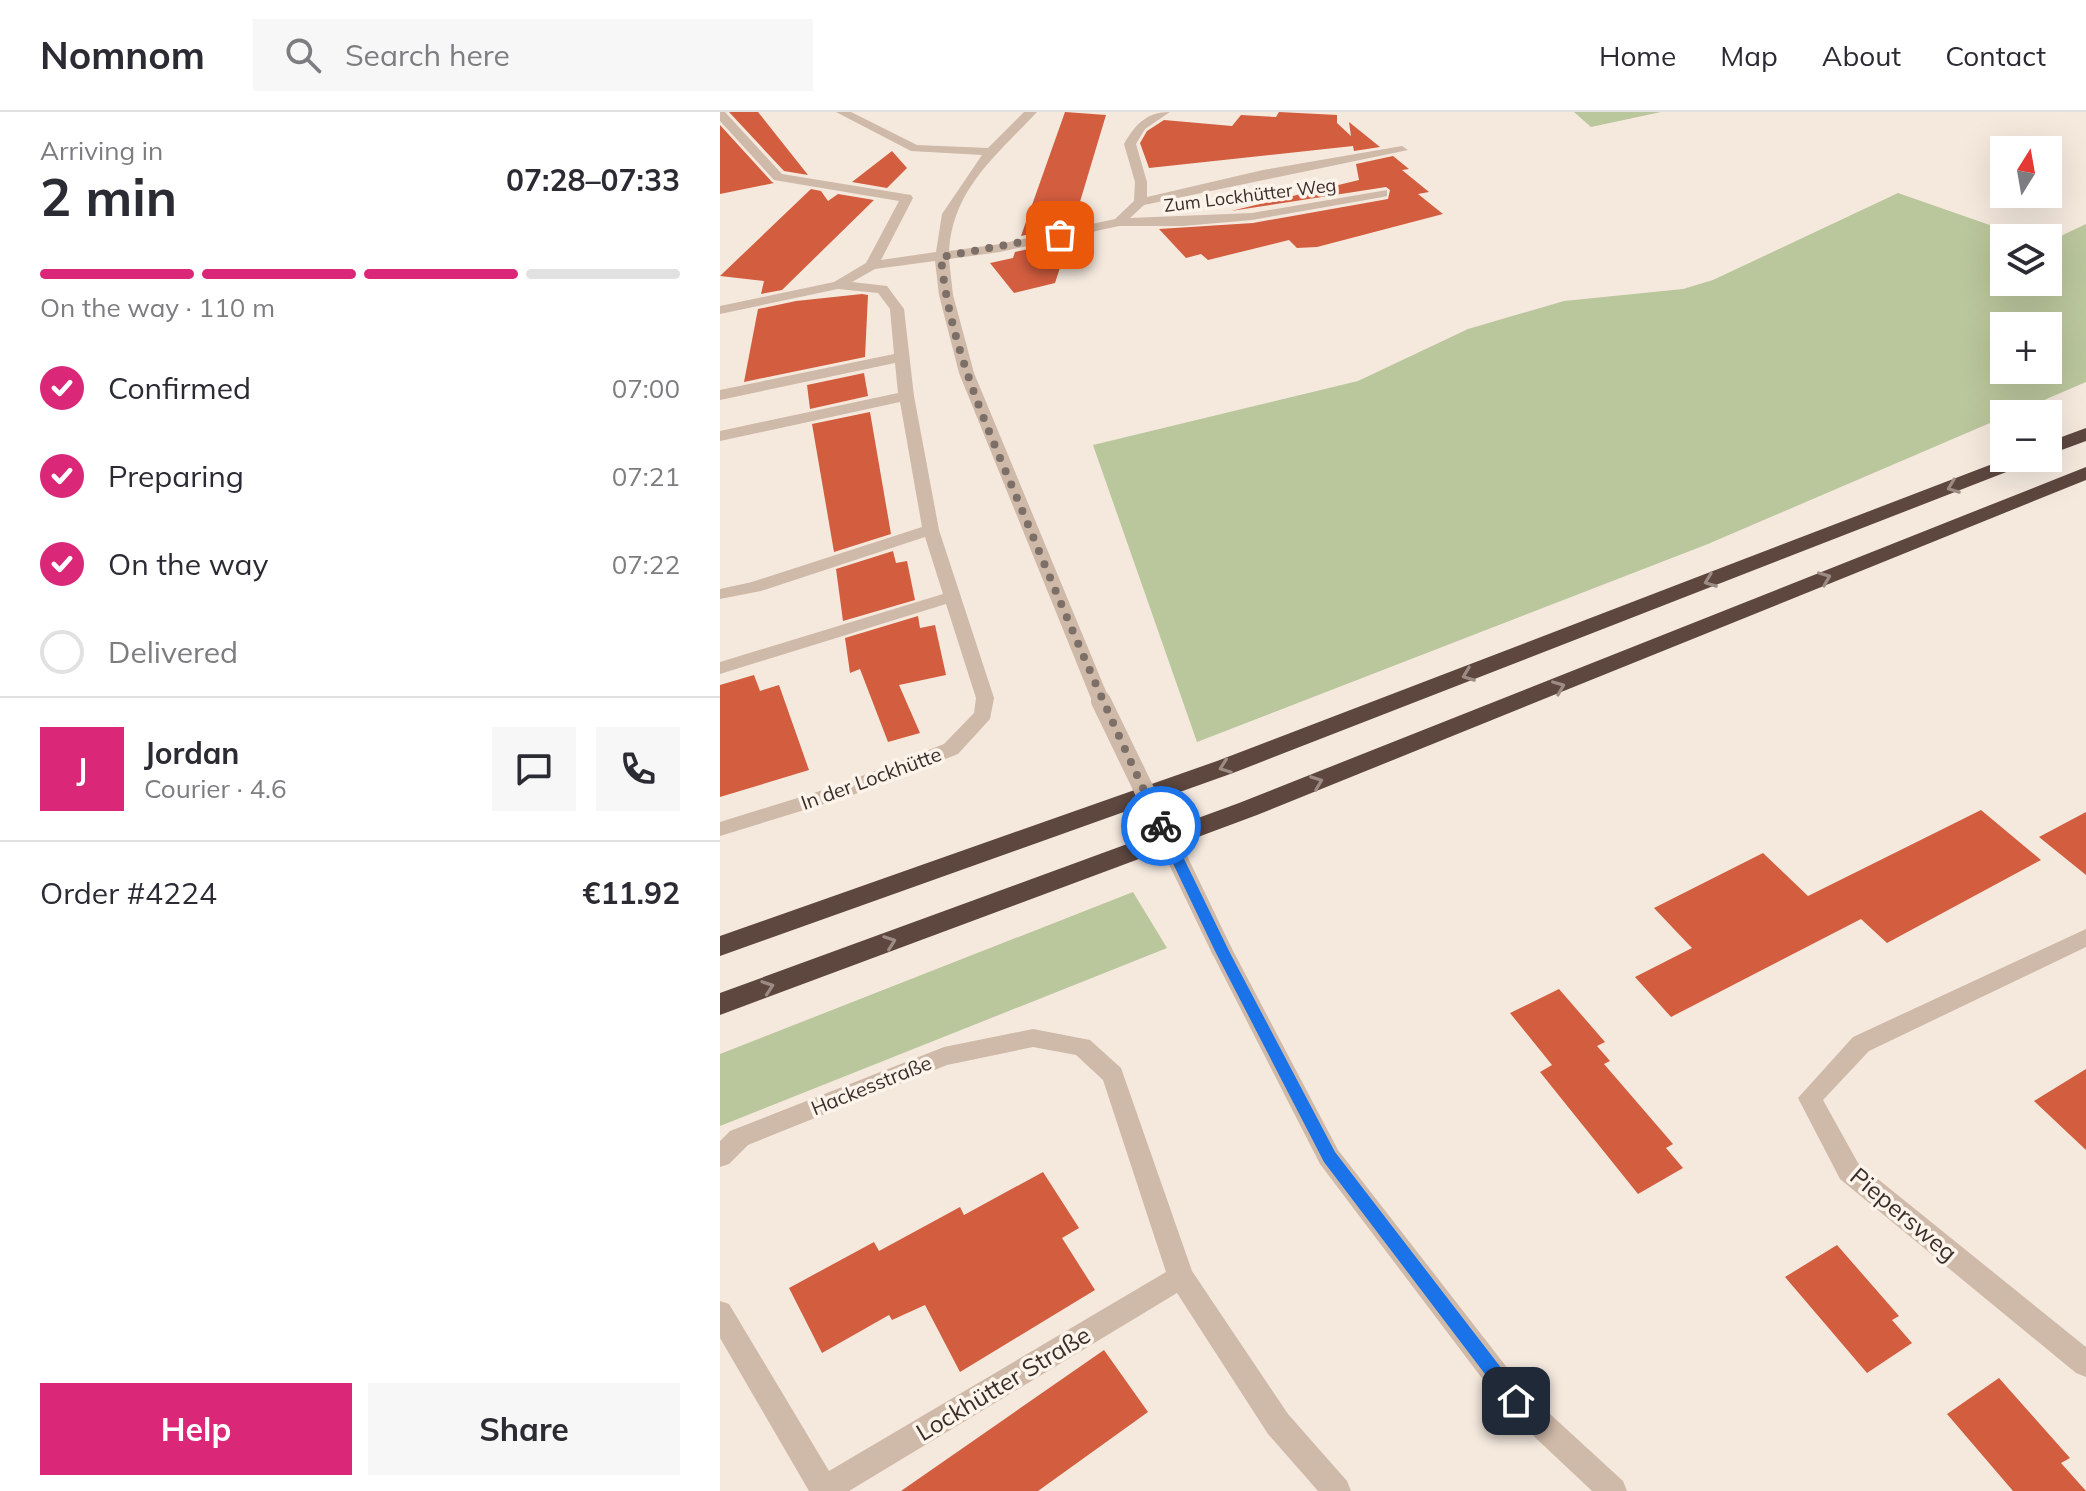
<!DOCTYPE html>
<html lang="en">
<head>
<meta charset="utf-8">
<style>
	body { margin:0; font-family:Mulish,sans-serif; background:#f7f7f7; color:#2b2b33; height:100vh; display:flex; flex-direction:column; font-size:30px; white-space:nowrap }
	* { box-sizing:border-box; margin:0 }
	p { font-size:26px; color:#7c7c81 }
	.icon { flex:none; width:44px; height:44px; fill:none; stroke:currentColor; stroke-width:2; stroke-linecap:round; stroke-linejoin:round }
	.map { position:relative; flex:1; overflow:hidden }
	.details { display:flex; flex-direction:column; background:#fff; width:720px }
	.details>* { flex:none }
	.needle { width:52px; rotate:11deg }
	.fabs { position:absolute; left:1270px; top:24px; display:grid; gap:16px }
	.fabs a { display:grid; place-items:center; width:72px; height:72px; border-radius:0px; background:#fff; box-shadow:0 8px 32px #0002; font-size:40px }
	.pin { position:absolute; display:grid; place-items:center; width:68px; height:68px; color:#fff; margin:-34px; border-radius:16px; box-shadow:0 4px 12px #0006 }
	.courier { position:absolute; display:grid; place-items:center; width:80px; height:80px; margin:-40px; border:6px solid #1a73e8; border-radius:50%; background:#fff; color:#222; box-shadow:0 2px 10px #0007 }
	.overview em { font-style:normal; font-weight:700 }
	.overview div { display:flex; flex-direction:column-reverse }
	.overview { display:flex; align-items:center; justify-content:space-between; height:136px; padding:0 40px }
	h1 { font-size:52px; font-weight:700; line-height:60px }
	.bar { display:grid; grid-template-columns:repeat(4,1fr); gap:12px 8px; align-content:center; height:96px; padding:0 40px }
	.bar i { height:10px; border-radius:6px; background:#e1e1e2 }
	.bar .active { background:#db2777 }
	.bar p { grid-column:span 4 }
	.line { display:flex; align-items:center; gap:20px; padding:0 40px; border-top:2px solid #e1e1e2 }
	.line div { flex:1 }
	.round { display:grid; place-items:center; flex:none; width:84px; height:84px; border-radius:0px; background:#f7f7f7 }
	ol { padding:0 40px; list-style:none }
	li { display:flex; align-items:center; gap:24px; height:88px }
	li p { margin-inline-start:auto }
	li .icon { padding:8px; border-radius:50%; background:#db2777; color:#fff; stroke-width:4 }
	li:last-child { color:#7c7c81 }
	li i { width:44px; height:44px; border:4px solid #e1e1e2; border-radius:50% }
	.primary-button { display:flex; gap:16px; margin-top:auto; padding:16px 40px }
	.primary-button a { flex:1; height:92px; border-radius:0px; background:#db2777; color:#fff; font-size:32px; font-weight:700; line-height:92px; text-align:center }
	.primary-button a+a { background:#f7f7f7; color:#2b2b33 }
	header { display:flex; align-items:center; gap:48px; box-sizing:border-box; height:112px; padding:0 40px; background:#fff; border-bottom:2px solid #e1e1e2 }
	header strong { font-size:38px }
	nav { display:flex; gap:44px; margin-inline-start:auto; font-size:28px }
	.search { width:560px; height:72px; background:#f7f7f7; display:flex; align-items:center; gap:20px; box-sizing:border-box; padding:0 28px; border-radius:0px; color:#7c7c81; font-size:30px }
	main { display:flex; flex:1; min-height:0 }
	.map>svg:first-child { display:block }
	.green { fill:#bac69c; fill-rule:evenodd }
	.building { fill:#d25d3f }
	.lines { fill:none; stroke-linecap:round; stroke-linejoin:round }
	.minor { fill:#cfb9a8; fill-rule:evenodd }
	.highway { fill:#5d473f; fill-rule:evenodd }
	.minor-bridge { stroke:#cfb9a8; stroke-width:20 }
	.oneway { stroke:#9d8c84 }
	.route { fill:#1a73e8 }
	.done { stroke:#7c6f68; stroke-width:8; stroke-dasharray:0 14.4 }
	.labels { text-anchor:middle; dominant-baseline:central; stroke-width:7; stroke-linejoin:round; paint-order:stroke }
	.far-street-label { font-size:18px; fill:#3b2e29; stroke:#fcf4eb }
	.street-label { font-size:20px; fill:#3b2e29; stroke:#fcf4eb }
	.near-street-label { font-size:24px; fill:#3b2e29; stroke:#fcf4eb }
</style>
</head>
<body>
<header>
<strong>Nomnom</strong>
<div class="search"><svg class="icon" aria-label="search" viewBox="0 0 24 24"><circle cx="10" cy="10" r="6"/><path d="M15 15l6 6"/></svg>Search here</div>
<nav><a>Home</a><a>Map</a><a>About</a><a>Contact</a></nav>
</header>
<main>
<section class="details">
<div class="overview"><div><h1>2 min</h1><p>Arriving in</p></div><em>07:28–07:33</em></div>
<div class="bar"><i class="active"></i><i class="active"></i><i class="active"></i><i></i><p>On the way · 110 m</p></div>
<ol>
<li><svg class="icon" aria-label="check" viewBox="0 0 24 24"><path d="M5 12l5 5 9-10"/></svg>Confirmed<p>07:00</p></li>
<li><svg class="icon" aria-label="check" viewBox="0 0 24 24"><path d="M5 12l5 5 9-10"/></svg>Preparing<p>07:21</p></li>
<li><svg class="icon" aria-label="check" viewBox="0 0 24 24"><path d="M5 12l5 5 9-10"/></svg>On the way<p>07:22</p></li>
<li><i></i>Delivered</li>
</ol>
<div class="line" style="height:144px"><b class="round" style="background:#db2777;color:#fff">J</b><div><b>Jordan</b><p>Courier · 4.6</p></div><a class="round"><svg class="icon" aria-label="chat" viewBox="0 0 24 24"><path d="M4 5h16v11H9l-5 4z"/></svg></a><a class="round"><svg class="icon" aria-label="phone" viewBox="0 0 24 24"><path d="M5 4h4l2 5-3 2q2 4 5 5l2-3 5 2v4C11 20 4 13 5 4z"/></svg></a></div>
<div class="line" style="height:104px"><div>Order #4224</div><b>€11.92</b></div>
<div class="primary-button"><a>Help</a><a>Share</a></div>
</section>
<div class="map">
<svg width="1366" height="1379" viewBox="0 0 1366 1379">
	<rect width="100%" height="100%" fill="#f5e9de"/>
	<!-- green -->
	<g class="green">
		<polygon points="854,0 941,0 871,15"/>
		<path d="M1178,81l129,45h-23v44h44v-40l38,-18v158l-74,32h-8v3l-296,127 -511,198 -104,-297 265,-64 110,-52 96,-28 119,-12 30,-9zM1284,214h44v44h-44z"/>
		<polygon points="413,780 447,836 0,1014 0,942"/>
	</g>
	<!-- building -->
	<g class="building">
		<polygon points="9,0 38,0 88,63 64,59"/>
		<polygon points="345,0 386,3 353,113 301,124"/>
		<polygon points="559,0 617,3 617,11 631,24 629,10 660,35 634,39 633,34 429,56 420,31 427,19 444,8 512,14 521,3 556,5"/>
		<polygon points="0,13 52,70 54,71 0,82"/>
		<polygon points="172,39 187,56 167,76 132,70"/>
		<polygon points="673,44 689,57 682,58 709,80 698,82 723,102 597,135 577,136 569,128 488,148 481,142 466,146 439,117 533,111 668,87 670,78 666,75 511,99 639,68 636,52"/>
		<polygon points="91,77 101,79 108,89 118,82 154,88 62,178 41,182 44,169 0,164"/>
		<polygon points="349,128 335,171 294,181 270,151 293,146 295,140"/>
		<polygon points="142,182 148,183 145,245 24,270 38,197 76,189"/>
		<polygon points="144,261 148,284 90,297 87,273"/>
		<polygon points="150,300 171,422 114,440 92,312"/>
		<polygon points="173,439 176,451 187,449 195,488 123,509 116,457"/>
		<polygon points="198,504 200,516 215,513 226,563 179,573 200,621 168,630 140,557 130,561 125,526"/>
		<polygon points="34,563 40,579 59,573 89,658 0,685 0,573"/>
		<polygon points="1261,698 1321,748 1167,831 1141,807 951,905 915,865 972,836 934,796 1043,741 1088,784"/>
		<polygon points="1366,700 1366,763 1319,725"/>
		<polygon points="839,877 885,930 877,934 890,949 884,952 953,1032 946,1036 963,1056 918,1082 820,960 832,953 790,901"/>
		<polygon points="1366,957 1366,1038 1314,989"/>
		<polygon points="323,1060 359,1116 342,1126 375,1178 240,1260 205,1193 172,1208 169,1203 102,1241 69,1176 154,1130 159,1139 240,1095 244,1103"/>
		<polygon points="1117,1133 1179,1204 1172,1208 1192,1231 1147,1261 1065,1165"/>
		<polygon points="384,1238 428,1300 318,1379 181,1379"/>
		<polygon points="1279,1266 1350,1346 1341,1351 1366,1379 1293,1379 1227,1302"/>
	</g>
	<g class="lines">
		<!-- minor -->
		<g class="minor">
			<path d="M0,0h5l57,62 129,21 2,3 -32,62 55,-8 6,-38 40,-59 -71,-4 -75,-39h15l66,33 71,3 36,-36h13c-40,43 -84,76 -88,139l51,-7 115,-25 19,-18 1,-19 -11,-38c11,-19 22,-32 46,-32l-25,17 -9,15 11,38v15l116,-27 139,-24 6,4 -264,55 -14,13 122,-5 135,-23v6l-4,1 -131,23 -69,6h-64l-119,26 -51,7 4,36 21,78 136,328 -9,6 -9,-6 -133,-328 -20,-78 -4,-34 -60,8 -23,13 35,4 17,23 10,87 25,134 55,168 -4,21 -32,35 -108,42 -130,40v-14l116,-36 108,-42 30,-31 2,-15 -30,-94 -226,70v-12l223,-68 -18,-57 -164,54 -41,8v-10l32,-7 170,-55 -22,-125 -180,39v-10l178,-38 -3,-30 -175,37v-10l174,-36 -4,-45 -12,-16 -40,-4 -118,25v-8l114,-24 32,-19 33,-62 -125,-21 -54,-59z"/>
			<polygon points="1366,817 1366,835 1149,939 1103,988 1138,1051 1366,1235 1366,1265 1356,1261 1120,1067 1078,986 1133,925"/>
			<polygon points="502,831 510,833 618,1038 806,1280 903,1369 907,1379 872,1379 786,1298 600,1052 491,839 494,833"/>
			<polygon points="313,917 370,928 401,956 472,1159 568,1302 627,1369 631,1379 598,1379 548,1322 457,1181 129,1379 89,1379 0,1226 0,1189 9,1192 109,1359 446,1160 383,968 356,943 313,935 227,953 28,1033 9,1052 0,1055 0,1029 10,1019 224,935"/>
		</g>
		<!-- highway -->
		<g class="highway">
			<polygon points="1366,316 1366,329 1328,343 1328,330"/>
			<polygon points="1288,346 1314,346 1312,350 513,661 0,844 0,824 497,649"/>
			<polygon points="1366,355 1366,368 537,703 0,903 0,881 519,691"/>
		</g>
		<!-- minor-bridge -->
		<polyline class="minor-bridge" points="381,589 502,839"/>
	</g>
	<!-- one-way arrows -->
	<defs><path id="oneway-chevron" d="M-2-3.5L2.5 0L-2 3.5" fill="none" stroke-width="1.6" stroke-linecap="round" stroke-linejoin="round" transform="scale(2)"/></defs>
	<g class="oneway">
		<use href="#oneway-chevron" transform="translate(1233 375) rotate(159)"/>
		<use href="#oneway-chevron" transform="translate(1105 466) rotate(-22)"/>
		<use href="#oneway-chevron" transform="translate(990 469) rotate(159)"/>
		<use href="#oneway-chevron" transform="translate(748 563) rotate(159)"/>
		<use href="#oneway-chevron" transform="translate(839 575) rotate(-22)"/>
		<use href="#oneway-chevron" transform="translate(505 655) rotate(160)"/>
		<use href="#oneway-chevron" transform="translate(597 670) rotate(-21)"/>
		<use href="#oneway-chevron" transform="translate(170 830) rotate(-20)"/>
		<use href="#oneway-chevron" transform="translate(48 875) rotate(-19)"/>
	</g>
	<!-- route -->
	<polygon class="route" points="441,709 448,714 509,839 615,1040 802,1283 805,1289 802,1295 796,1298 790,1295 604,1050 495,839 435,714"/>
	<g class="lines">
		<!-- done -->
		<path class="done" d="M340,123l-119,22c8,88 47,172 81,253 44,107 89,212 139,316"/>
	</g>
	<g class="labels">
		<!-- far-street labels -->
		<g class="far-street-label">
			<text transform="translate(530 83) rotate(-7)">Zum Lockhütter Weg</text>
		</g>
		<!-- street labels -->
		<g class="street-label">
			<text transform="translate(151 666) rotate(-20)">In der Lockhütte</text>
			<text transform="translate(151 973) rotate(-22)">Hackesstraße</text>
		</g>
		<!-- near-street labels -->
		<g class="near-street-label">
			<text transform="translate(1184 1102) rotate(40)">Piepersweg</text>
			<text transform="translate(283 1271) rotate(-31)">Lockhütter Straße</text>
		</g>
	</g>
</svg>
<div class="fabs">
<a><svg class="needle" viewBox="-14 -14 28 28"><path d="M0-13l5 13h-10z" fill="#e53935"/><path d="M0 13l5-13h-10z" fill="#7c7c81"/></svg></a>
<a><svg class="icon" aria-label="layers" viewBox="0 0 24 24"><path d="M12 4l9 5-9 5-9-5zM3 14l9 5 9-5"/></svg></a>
<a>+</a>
<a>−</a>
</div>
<div class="pin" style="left:340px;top:123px;background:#ea580c"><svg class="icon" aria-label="bag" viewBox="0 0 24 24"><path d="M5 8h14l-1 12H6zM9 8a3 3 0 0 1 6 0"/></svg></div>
<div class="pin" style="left:796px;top:1289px;background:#1f2937"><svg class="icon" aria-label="home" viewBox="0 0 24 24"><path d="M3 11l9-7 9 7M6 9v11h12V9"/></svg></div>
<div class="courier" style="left:441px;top:714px"><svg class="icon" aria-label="bike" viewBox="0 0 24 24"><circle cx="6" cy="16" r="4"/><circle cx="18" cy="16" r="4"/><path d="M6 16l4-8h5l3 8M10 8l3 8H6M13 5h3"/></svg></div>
</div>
</main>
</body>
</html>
